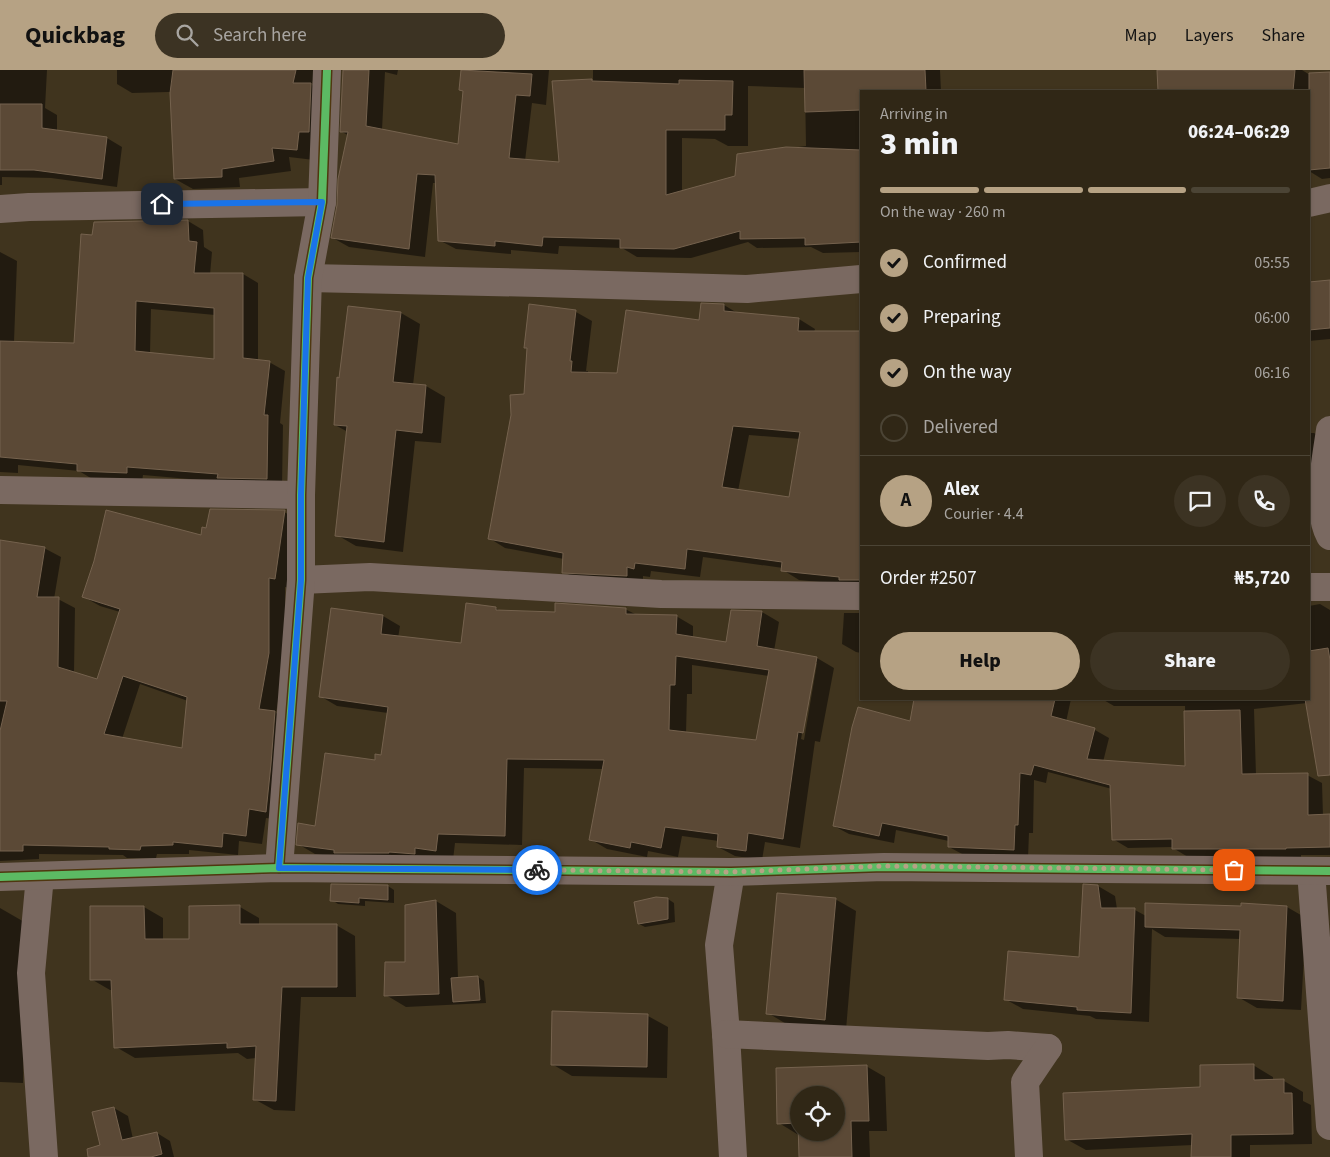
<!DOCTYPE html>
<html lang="en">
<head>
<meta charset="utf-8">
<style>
	body { margin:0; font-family:"Source Sans 3",sans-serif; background:#3c3323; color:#f1f3f6; height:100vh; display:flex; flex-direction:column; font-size:19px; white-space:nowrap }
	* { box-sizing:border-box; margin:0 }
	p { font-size:16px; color:#a8a5a1 }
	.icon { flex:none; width:28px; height:28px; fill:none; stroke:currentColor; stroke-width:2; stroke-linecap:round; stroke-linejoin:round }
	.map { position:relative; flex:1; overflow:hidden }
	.sheet { position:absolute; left:860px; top:20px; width:450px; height:610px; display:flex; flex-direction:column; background:#302716; border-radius:0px; box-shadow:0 1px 4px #0004,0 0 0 1px #4b4435 }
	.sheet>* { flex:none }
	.fabs { position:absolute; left:790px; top:1016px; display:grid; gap:10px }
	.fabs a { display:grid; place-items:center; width:55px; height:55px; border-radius:50%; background:#302716; box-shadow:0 1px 4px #0004,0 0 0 1px #4b4435; font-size:25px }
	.pin { position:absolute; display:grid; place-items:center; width:42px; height:42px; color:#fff; margin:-21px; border-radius:10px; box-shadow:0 2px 8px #0006 }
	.courier { position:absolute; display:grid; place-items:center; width:50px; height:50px; margin:-25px; border:4px solid #1a73e8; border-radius:50%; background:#fff; color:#222; box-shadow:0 1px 6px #0007 }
	.summary em { font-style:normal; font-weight:800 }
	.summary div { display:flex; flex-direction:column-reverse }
	.summary { display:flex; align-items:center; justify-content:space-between; height:85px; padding:0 20px }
	h1 { font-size:32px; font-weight:800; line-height:38px }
	.bar { display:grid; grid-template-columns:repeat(4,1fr); gap:8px 5px; align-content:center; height:60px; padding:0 20px }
	.bar i { height:6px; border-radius:4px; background:#4b4435 }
	.bar .on { background:#b6a284 }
	.bar p { grid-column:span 4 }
	.line { display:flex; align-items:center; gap:12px; padding:0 20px; border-top:1px solid #4b4435 }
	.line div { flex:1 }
	.round { display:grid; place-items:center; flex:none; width:52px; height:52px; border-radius:26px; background:#3c3323 }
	ol { padding:0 20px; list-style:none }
	li { display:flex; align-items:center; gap:15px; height:55px }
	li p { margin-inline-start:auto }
	li .icon { padding:5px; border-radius:50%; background:#b6a284; color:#111; stroke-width:4 }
	li:last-child { color:#a8a5a1 }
	li i { width:28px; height:28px; border:2px solid #4b4435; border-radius:50% }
	.cta { display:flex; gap:10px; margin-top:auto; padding:10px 20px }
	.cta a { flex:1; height:58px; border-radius:30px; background:#b6a284; color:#111; font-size:20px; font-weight:800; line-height:58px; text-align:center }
	.cta a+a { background:#3c3323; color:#f1f3f6 }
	header { display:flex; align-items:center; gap:30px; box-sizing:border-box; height:70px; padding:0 25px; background:#b6a284; color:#111 }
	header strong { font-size:24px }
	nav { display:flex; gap:28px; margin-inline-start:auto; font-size:18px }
	.search { width:350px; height:45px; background:#3c3323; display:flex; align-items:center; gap:12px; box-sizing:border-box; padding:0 18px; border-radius:28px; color:#a8a5a1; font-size:19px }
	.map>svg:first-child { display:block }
	.shadow { fill:#0007; fill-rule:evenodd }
	.building { fill:#5b4936; stroke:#75624e; fill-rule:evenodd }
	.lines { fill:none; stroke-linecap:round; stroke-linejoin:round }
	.minor { stroke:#7a6961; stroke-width:28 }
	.tertiary { stroke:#7a6961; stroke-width:28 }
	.cycleway-casing { stroke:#4f370f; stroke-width:11 }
	.cycleway { stroke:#5cba63; stroke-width:8 }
	.done { stroke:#b6a284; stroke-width:5; stroke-dasharray:0 9 }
	.route { stroke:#1a73e8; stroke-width:6 }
</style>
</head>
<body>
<header>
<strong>Quickbag</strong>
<div class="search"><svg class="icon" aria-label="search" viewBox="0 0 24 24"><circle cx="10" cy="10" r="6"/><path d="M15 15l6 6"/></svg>Search here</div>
<nav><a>Map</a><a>Layers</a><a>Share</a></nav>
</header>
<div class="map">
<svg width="1330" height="1087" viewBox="0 0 1330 1087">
	<rect width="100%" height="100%" fill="#40341e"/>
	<!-- shadow -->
	<g class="shadow">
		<polygon points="0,0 47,0 45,38 57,45 57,62 107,68 122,77 117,117 51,108 2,107 2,115 0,115"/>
		<polygon points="117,0 204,0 204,21 132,23 117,14"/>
		<polygon points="216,0 315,0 312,15 328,25 314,90 289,87 291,101 239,108 240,117 193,119 175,109"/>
		<path d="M345,0h53l-1,5 -12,-3 -3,58 77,16 5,-54 -3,-2 1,-19 -1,-1h88l-3,35 -14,-2 -7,58 35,3 -7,-81 40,-3v-10h347l1,21h-80v161l-38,1 -12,-6 -54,1 -9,-6 -57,16 -54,-1 -15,-9 -63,-2 -1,8 -47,-4v4l-55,-5 -17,-9 -2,-57h-4l-8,74 -76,-10 -16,-9 15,-103 -6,-3zM748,16l57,2 1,58 -68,9 -2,22 -54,15v-54l33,1 13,7h20z"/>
		<polygon points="1159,0 1302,0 1310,5 1330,3 1330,108 1322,109 1309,101 1309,21 1159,21"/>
		<path d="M188,151l15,9 1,17 8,5 -2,23 33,-1 15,9v78l11,1 16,9 -5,52 3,2 -1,62 -139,-12 -1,7 -48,-2 -15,-9 -61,-6v8l-18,-1v-220l17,9 -3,81 61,2 18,-108zM151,239l64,6v46l-65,-7z"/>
		<polygon points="1330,212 1330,269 1309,271 1309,213"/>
		<path d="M724,235l15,9 60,5 16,10 -1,3h47v254l-62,-6 -16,-10v-2l-80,-11 -3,20 -49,-6 -1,6 -7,-1v9l-63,-4 -16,-9v-13l-59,-11 -16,-10 36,-143 3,-46 -3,-2 51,-35 16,9 -6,50h2v3l30,1zM749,365l51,4 -10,59 -52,-7z"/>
		<polygon points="349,237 401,243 420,254 413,315 426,316 445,327 441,373 415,371 403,482 356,476 337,465 348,362 335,355"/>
		<polygon points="1309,349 1311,351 1310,363 1314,363 1330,372 1326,403 1309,402"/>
		<path d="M284,442l17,9 -10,67 -6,-1v76l-9,50 15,9 -9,98 -16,-2 -4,26 -23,-3 -1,14 -49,-5v4h-32l-1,4h-29l-4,-3 -84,-1v5l-39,2v-320l44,7 17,9 -7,42h4l17,9 -1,65 23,8 23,-69 -20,-6 -16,-9 118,-61 5,-7zM140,614l48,17 -5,49 -61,-11z"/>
		<polygon points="1320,534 1330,540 1330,687 1307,633 1254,639 1256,705 1307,705 1322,713 1323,746 1330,745 1330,785 1301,785 1301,787 1188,787 1173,778 1173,777 1128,778 1113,769 1112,719 1048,702 1046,713 1034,710 1033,763 1029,763 1028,788 964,785 949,777 949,771 896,760 894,773 849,764 834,756 911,653 916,629 1071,629 1066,652 1095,660 1109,668 1103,692 1186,697 1185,636 1114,636 1102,629 1309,629 1309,536"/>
		<path d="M496,538l4,3 56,3 69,-5 12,6 39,1 17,10v12l34,5 5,-31h30l17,10 -5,29 43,7 17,10 -14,74 -5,-1 -15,107 -35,-6 -3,18 -27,-4 -17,-9 1,-6 -37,-5 -4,21 -30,-6 -1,6 -40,-8 -17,-10 14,-70 -80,-1 -2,77 -67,-2 -2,17 -108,-2 -30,-4 -17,-10 18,-17 60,-66 6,-5 6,-43 -51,-7 -17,-10 63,-80 17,10 -2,12 64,7zM815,593h2l-13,77 -3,-1zM692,595l77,11 -12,66 -71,-8 1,-40h5z"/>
		<polygon points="844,543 861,543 861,583 856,582 842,574"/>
		<polygon points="388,816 394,820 394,833 365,831 365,836 338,834 332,830"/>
		<polygon points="1098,816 1115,826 1117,839 1135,840 1146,846 1242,837 1242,835 1287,837 1306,848 1301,940 1257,938 1238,927 1241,869 1165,867 1152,859 1149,952 1096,949 1090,946 1023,939 1005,929 1080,889"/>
		<polygon points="668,829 674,833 675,852 645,857 639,854"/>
		<polygon points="835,829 856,841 846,960 788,955 768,943"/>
		<polygon points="436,831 456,843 458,908 478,907 484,911 486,933 406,937 386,925 407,894"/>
		<polygon points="91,837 144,837 163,848 163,870 190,870 240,837 259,848 259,855 336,855 355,866 356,927 301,927 295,1041 274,1040 254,1029 257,988 247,989 238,983 135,988 116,977 113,920 110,920 91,909"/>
		<polygon points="0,838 26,853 23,1013 0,1012"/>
		<polygon points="648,946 668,957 667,1008 572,1006 552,994"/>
		<polygon points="1253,995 1273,1007 1273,1011 1284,1011 1303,1022 1303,1031 1311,1035 1312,1074 1250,1075 1250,1087 1193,1087 1193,1075 1086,1080 1066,1069 1201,1018"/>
		<path d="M866,996l19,11 2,54h-18l1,26h-69l-1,-23h-3l-18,-11 -2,-54zM799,1025h37v37h-37z"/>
		<polygon points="114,1038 128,1046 133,1069 157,1063 170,1071 174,1087 104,1087"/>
	</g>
	<!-- building -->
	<g class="building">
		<polygon points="173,0 296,0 293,13 311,13 309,62 299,62 297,80 272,78 274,91 222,99 222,107 174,109 170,23"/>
		<polygon points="343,0 369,0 366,56 458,74 463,21 459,20 461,0 532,4 530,26 516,25 509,88 559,92 552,11 592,9 592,11 679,14 679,10 733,11 732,45 725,45 725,60 666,60 666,125 735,106 737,84 786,77 861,80 861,172 805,175 805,168 740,169 740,161 674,179 620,178 620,169 543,167 542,176 495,171 495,176 438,171 435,105 417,104 409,179 331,168 337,135 338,109 348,62 340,62"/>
		<polygon points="804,0 925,0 926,21 861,21 861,40 805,42"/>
		<polygon points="1157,0 1295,0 1293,21 1158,21"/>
		<polygon points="1330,2 1330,98 1309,100 1309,3"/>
		<polygon points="0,34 42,34 42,58 107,67 102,109 34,100 0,100"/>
		<path d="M188,150l1,21 8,1 -3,31h49v85l27,3 -6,54h4l-1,64 -50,-1 1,-4 -91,-7v6l-50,-2v-7l-77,-7v-116l74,2 7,-109 11,1 2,-13zM136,231l78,7v51l-79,-8z"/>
		<polygon points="1330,210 1330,258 1309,260 1309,212"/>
		<path d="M701,233l23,1v7l75,7 -1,13h63v249h-22v-3l-58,-6 1,-9 -95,-13 -2,20 -50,-6 -1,6 -7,-2v9l-65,-3 1,-20 -75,-14 23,-124 -1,-20 14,-1 3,-46h-3l5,-44 47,6 -6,51h2l-1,11 46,1 9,-63 73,10zM733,356l67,6 -11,65 -67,-10z"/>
		<polygon points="348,236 401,242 393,312 426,315 422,363 396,360 384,472 335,466 347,356 334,355 337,307 339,308"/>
		<path d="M210,439l75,1 -10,69 -6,-1v75l-10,56 16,2 -4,53 -5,48 -17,-3 -3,27 -23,-3 -1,14 -49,-5v3l-32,1 -1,4 -31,-1v-2l-86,-2v6h-23v-120l7,-30h-7v-161l45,7 -8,50h22l-1,70 39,12 23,-70 -38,-12 12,-36 12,-51 95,25 1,-8 4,1zM123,606l64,21 -5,51 -78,-14z"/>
		<path d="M466,533l30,4v3l59,2v-9l71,5v6l51,1 -1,19 50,8 5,-32 31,1 -5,35 60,11 -14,76 -5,-1 -15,107 -35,-6 -2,18 -29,-4 1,-13 -53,-7 -4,21 -30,-6 -1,6 -41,-8 15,-80 -97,-1 -2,77 -67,-2 -2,17 -21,-3v6l-26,-2v1h-55v-3l-38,-5 2,-22 17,3 10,-73 50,7v-6l6,1 7,-48 -69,-10 12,-89 52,7 -2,19 80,9zM676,586l93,14 -13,70 -87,-10 1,-45h5z"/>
		<polygon points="1328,578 1330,590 1330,705 1318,706 1305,629 1309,629 1309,581"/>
		<polygon points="914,629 1055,629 1051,646 1095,658 1087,689 1185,696 1184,641 1240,640 1242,704 1308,703 1308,745 1330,744 1330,777 1286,778 1286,779 1172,779 1172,769 1112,770 1110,715 1034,695 1031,705 1020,703 1018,755 1015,755 1014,780 948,777 948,766 882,753 879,766 833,756 852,657 858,637 910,651"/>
		<polygon points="331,814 388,815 388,830 359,828 359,833 330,831"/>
		<polygon points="1083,814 1098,815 1101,838 1135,838 1131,943 1077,940 1077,937 1004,930 1008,881 1079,887"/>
		<polygon points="777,823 836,828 825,950 766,944"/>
		<polygon points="656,827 668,828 668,849 638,854 634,832"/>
		<polygon points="436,830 439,924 384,926 385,892 405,892 405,835"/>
		<polygon points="1145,833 1241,836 1241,833 1287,836 1283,931 1237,928 1240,860 1145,857"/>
		<polygon points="240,835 240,854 337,854 337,917 282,917 276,1031 253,1030 256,976 227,978 227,973 114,978 111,910 90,910 90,836 144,836 145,869 189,869 189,836"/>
		<polygon points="478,906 480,930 453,932 451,908"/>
		<polygon points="552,941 648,944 647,997 551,995"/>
		<polygon points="1254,994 1254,1010 1284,1009 1284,1023 1292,1023 1293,1064 1231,1065 1231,1087 1191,1087 1192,1064 1065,1070 1063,1023 1200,1017 1200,995"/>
		<path d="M867,995l2,56h-18l1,36h-53l-1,-34 -21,1 -1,-56zM799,1025h37v37h-37z"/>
		<polygon points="114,1037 122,1070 157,1062 162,1084 151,1087 88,1087 87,1079 100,1075 92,1042"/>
	</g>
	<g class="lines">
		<!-- minor -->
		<g class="minor">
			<polyline points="1309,133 1330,128"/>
			<polyline points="0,139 29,137 322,132"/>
			<polyline points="308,208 539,213 747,219 861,209"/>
			<path d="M1330,360c-4,30 -15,78 0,106"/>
			<polyline points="0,420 301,425"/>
			<polyline points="301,510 370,507 661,524 861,526"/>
			<polyline points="1309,517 1330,517"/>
			<polyline points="279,798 301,510 301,425 308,208 322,132 327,0"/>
			<polyline points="1311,801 1330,1056"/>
			<polyline points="731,802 719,875 726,964 733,1087"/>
			<polyline points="40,806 31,903 44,1087"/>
			<polyline points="726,964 988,976 1008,975 1048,978"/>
			<polyline points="1029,1087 1025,1012 1048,978"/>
		</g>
		<!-- tertiary -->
		<polyline class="tertiary" points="0,807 279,798 731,802 884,797 1330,801"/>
		<defs>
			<g id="cycleway">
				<polyline points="279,798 301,510 301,425 308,208 322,132 327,0"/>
				<polyline points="0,807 279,798 731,802 884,797 1330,801"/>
			</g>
		</defs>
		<!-- cycleway casing -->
		<use href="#cycleway" class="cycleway-casing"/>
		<!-- cycleway -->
		<use href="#cycleway" class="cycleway"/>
	</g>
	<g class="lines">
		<!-- done -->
		<polyline class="done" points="537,800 731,802 884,796 1234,800"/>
		<!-- route -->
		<polyline class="route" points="162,134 322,132 308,208 301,425 301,510 279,798 537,800"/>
	</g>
</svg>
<div class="fabs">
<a><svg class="icon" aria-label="locate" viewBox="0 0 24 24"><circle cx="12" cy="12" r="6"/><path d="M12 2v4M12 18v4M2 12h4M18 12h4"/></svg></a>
</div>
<div class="pin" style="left:1234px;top:800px;background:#ea580c"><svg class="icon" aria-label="bag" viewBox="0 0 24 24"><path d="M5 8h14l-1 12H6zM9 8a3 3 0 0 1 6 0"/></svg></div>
<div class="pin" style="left:162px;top:134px;background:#1f2937"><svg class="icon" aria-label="home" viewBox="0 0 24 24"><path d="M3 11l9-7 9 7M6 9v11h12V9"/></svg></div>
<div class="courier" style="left:537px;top:800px"><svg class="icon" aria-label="bike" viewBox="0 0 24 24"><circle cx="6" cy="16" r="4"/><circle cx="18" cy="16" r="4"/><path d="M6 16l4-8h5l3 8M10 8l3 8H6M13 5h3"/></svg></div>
<section class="sheet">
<div class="summary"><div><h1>3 min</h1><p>Arriving in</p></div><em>06:24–06:29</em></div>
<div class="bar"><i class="on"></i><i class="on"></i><i class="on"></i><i></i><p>On the way · 260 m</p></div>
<ol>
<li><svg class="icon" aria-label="check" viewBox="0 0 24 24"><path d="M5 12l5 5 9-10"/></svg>Confirmed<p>05:55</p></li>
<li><svg class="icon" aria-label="check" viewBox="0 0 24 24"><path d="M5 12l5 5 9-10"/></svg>Preparing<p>06:00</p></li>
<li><svg class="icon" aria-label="check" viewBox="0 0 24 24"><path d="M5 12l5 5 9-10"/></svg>On the way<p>06:16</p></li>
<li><i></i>Delivered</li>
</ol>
<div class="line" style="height:90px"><b class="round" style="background:#b6a284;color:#111">A</b><div><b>Alex</b><p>Courier · 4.4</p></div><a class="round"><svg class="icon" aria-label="chat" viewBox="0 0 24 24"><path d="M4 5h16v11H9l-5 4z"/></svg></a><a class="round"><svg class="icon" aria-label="phone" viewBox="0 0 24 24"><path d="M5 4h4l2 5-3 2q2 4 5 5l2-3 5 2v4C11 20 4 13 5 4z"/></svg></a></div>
<div class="line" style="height:65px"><div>Order #2507</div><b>₦5,720</b></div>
<div class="cta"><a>Help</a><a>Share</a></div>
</section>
</div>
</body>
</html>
